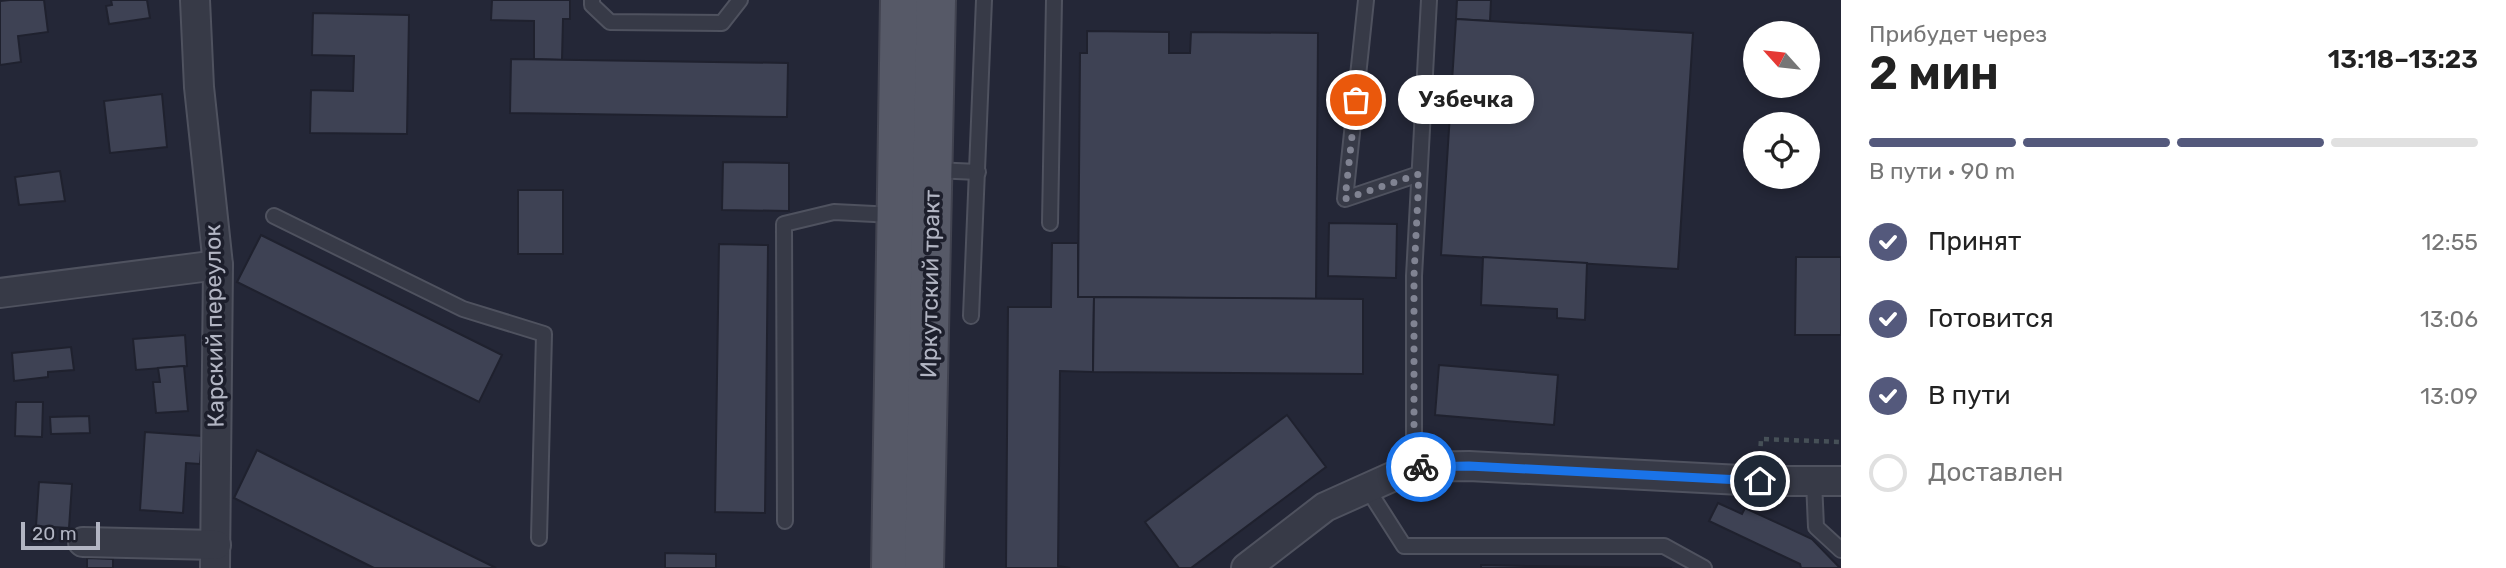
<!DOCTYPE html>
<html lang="ru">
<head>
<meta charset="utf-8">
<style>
	body { margin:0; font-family:Rubik,sans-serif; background:#f6f6f6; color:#222; height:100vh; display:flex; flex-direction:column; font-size:26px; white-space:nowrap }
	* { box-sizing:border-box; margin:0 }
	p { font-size:23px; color:#767676 }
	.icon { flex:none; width:38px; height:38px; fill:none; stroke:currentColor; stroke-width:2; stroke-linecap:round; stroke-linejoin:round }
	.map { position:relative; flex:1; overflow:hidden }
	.side { display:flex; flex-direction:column; background:#fff; width:665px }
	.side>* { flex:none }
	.needle { width:46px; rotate:297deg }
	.tools { position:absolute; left:1743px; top:21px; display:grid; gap:14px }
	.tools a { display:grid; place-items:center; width:77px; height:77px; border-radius:50%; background:#fff; box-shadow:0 4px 10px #0003; font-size:35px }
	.scale { position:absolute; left:21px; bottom:18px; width:79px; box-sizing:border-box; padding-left:7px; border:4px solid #b2b5c3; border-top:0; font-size:19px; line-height:24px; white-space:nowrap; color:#b2b5c3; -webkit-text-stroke:5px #1d1f2c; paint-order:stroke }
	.pin { position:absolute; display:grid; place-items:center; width:60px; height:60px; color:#fff; margin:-30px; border:4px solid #fff; border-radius:50%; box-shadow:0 2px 7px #0007 }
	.courier { position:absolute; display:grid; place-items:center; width:70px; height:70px; margin:-35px; border:5px solid #1a73e8; border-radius:50%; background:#fff; color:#222; box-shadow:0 2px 9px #0007 }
	.bubble { position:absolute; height:49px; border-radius:24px; background:#fff; box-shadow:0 4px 10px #0003; font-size:23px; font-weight:600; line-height:49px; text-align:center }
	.head em { font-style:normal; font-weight:600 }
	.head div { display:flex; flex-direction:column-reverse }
	.head { display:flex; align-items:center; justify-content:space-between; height:119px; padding:0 28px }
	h1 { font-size:46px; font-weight:600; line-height:52px }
	.bar { display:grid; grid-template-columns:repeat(4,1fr); gap:10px 7px; align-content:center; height:84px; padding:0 28px }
	.bar i { height:9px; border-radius:5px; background:#e0e0e0 }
	.bar .current { background:#54597c }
	.bar p { grid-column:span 4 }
	ol { padding:0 28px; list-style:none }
	li { display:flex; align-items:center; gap:21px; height:77px }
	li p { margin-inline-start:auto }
	li .icon { padding:7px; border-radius:50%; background:#54597c; color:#fff; stroke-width:4 }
	li:last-child { color:#767676 }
	li i { width:38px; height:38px; border:4px solid #e0e0e0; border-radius:50% }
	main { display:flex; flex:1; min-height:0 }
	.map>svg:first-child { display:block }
	.building { fill:#3e4254; stroke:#1f212e; stroke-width:2 }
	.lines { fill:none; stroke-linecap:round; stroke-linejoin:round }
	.lane-casing { stroke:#4f525f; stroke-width:18 }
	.street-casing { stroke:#4f525f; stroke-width:32 }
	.primary-casing { stroke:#414350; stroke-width:42 }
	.path { stroke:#465057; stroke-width:4.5; stroke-dasharray:5 5; stroke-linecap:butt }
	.lane { stroke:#373a47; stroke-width:14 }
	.street { stroke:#373a47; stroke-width:28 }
	.primary { stroke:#565967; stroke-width:38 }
	.done { stroke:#808392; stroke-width:7; stroke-dasharray:0 12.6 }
	.route { stroke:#1a73e8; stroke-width:9 }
	.labels { text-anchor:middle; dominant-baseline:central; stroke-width:7; stroke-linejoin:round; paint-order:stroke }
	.street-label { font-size:23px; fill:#b2b5c3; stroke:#1d1f2c }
</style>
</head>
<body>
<main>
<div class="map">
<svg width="1841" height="568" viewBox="0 0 1841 568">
	<rect width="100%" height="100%" fill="#242737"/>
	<!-- building -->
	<g class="building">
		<polygon points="10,0 44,0 48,32 18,36 21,62 0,65 0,1"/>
		<polygon points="111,0 147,0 150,18 109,24 106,6 112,5"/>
		<polygon points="492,0 570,0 570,19 563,19 562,60 534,59 534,21 491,20"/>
		<polygon points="1457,0 1491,0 1490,21 1456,19"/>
		<polygon points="313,13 409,15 407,134 310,133 311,90 353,91 354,56 312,55"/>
		<polygon points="1456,19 1693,33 1678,269 1441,255"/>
		<polygon points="1087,31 1169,32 1169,53 1190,53 1191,32 1318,33 1316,299 1078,297 1080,53 1087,53"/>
		<polygon points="511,59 788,63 787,117 510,113"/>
		<polygon points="162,94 167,147 110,153 104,101"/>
		<polygon points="723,162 789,163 789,211 722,210"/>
		<polygon points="60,171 65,201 19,205 15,177"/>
		<rect x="518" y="190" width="45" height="64"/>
		<polygon points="1329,223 1397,224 1396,278 1328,276"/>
		<polygon points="261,235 502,355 479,402 237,282"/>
		<polygon points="1052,243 1078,243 1078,297 1094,297 1093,372 1060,371 1058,566 1070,568 1006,568 1008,307 1051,307"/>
		<polygon points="719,244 768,245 765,513 715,512"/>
		<polygon points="1483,257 1587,263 1585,320 1557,318 1557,309 1481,305"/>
		<polygon points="1796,257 1841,257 1841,335 1795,335"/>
		<polygon points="1094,297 1363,299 1363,374 1093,372"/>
		<polygon points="185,335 187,366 136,370 133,339"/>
		<polygon points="71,347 74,370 48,372 48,377 14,381 12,353"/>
		<polygon points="1439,365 1558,375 1554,425 1435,415"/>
		<polygon points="184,366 188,411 156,413 153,382 160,382 158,368"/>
		<polygon points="16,402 43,402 42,437 15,436"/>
		<polygon points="1287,415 1326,467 1191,568 1179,568 1145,522"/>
		<polygon points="89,416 90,433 51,434 50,417"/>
		<polygon points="145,432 202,436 200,464 186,463 183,513 140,510"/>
		<polygon points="257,450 289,466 496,568 374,568 234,498"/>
		<polygon points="39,482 72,484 69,528 36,526"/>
		<polygon points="1718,503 1742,514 1745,508 1812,539 1840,568 1801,568 1800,564 1709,521"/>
		<polygon points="665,553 716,554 716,568 665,568"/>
		<polygon points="87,558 113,559 113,568 87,568"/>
		<polygon points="1481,565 1529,566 1672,568 1481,568"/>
	</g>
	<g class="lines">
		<defs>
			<g id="lane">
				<polyline points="592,0 592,5 610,22 722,23 740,0"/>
				<polyline points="1366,0 1345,199 1419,174"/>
				<polyline points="934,170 978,172"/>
				<polyline points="274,216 463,309 544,334 539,538"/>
				<polyline points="1050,223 1054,0"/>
				<polyline points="971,316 984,0"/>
				<polyline points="1414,467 1414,276 1429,0"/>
				<polyline points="1814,481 1816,527 1841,550"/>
				<polyline points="1367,488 1404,546 1664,546 1704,568"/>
				<polyline points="785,521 784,224 834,212 894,215"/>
			</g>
			<g id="street">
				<polyline points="195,0 199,87 218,265 215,568"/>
				<polyline points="0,293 218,265"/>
				<polyline points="83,542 216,545"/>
				<polyline points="1246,568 1325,507 1414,467 1469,466 1760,481 1841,481"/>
			</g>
			<g id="primary">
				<polyline points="891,568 900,0"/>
				<polyline points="924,568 936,0"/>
			</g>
		</defs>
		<!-- lane casing -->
		<use href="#lane" class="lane-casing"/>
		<!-- street casing -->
		<use href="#street" class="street-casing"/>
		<!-- primary casing -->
		<use href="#primary" class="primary-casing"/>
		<!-- path -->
		<polyline class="path" points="1760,456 1761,439 1841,442"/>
		<!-- lane -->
		<use href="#lane" class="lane"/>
		<!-- street -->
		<use href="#street" class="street"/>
		<!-- primary -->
		<use href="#primary" class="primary"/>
	</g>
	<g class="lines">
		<!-- done -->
		<polyline class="done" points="1356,100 1345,199 1419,174 1414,276 1414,467 1421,467"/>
		<!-- route -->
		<polyline class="route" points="1421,467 1469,466 1760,481"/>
	</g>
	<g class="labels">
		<!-- street labels -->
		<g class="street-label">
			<text transform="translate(930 284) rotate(-89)">Иркутский тракт</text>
			<text transform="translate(214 326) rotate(-91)">Карский переулок</text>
		</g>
	</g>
</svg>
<div class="tools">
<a><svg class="needle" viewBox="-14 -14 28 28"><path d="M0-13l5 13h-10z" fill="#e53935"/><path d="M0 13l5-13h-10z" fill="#767676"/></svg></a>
<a><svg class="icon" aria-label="locate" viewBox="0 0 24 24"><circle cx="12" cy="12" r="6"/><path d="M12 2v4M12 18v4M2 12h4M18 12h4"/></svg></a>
</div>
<div class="scale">20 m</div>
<div class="pin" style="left:1356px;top:100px;background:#ea580c"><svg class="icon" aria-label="bag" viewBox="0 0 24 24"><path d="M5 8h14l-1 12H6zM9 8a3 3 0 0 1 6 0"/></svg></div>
<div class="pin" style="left:1760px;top:481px;background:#1f2937"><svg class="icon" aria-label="home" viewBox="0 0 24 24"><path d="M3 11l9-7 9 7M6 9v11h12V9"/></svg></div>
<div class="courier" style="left:1421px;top:467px"><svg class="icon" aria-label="bike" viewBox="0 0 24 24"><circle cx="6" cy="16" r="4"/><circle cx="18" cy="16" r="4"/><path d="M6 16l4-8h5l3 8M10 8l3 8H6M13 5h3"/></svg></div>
<div class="bubble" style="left:1398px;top:75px;width:136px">Узбечка</div>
</div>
<section class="side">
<div class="head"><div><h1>2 мин</h1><p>Прибудет через</p></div><em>13:18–13:23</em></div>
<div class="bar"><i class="current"></i><i class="current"></i><i class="current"></i><i></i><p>В пути · 90 m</p></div>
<ol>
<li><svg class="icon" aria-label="check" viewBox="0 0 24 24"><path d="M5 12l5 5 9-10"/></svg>Принят<p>12:55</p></li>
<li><svg class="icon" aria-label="check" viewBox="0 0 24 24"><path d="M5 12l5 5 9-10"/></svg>Готовится<p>13:06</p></li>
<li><svg class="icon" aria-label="check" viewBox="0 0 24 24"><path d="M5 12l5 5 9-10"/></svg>В пути<p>13:09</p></li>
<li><i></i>Доставлен</li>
</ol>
</section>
</main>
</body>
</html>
